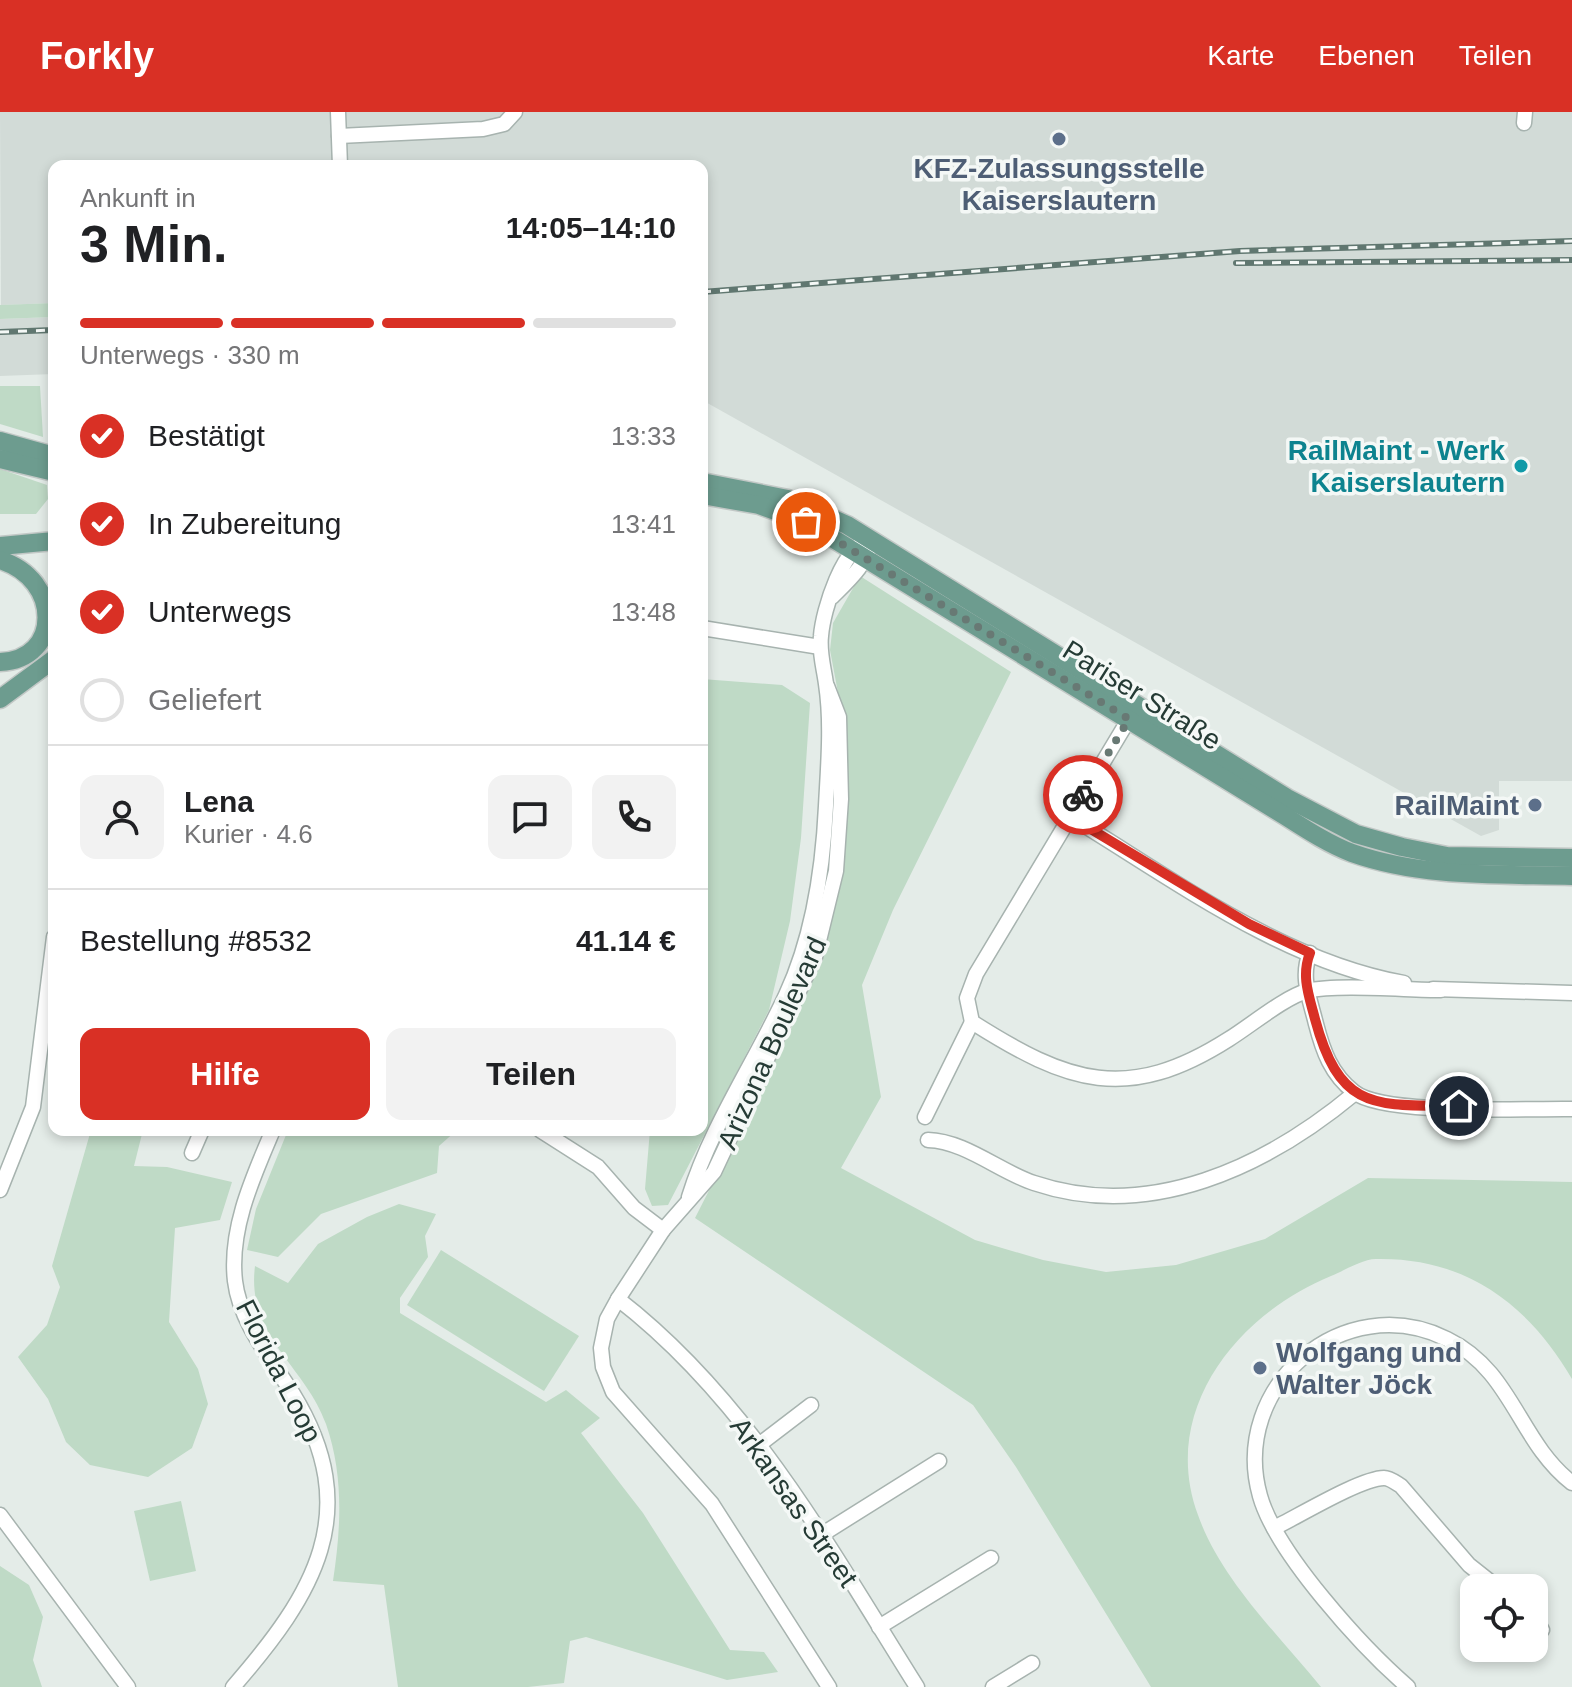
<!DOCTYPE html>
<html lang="de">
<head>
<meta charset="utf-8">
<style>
	body { margin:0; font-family:Helvetica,sans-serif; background:#f2f2f2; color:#202124; height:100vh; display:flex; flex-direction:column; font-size:30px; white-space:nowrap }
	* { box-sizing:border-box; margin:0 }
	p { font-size:26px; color:#757577 }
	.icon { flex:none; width:44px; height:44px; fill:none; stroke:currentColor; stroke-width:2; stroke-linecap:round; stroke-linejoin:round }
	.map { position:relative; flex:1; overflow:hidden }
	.sheet { position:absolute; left:48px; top:48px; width:660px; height:976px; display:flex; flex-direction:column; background:#fff; border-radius:16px; box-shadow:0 4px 12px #0003 }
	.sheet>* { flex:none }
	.tools { position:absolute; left:1460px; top:1462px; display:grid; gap:16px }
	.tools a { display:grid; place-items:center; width:88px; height:88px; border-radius:16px; background:#fff; box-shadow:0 4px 12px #0003; font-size:40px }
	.pin { position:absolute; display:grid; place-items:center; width:68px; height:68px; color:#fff; margin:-34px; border:4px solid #fff; border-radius:50%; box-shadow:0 2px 8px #0007 }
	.courier { position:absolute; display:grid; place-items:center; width:80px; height:80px; margin:-40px; border:6px solid #d93025; border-radius:50%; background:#fff; color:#222; box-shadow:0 2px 10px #0007 }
	.overview em { font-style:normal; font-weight:600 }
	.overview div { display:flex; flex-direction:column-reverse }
	.overview { display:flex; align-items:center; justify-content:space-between; height:136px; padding:0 32px }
	h1 { font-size:52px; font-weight:600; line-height:60px }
	.bar { display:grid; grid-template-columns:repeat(4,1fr); gap:12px 8px; align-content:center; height:96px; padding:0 32px }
	.bar i { height:10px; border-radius:6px; background:#e0e0e0 }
	.bar .on { background:#d93025 }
	.bar p { grid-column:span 4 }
	.line { display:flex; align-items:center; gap:20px; padding:0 32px; border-top:2px solid #e0e0e0 }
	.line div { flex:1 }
	.round { display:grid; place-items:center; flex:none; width:84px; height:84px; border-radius:16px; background:#f2f2f2 }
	ol { padding:0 32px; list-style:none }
	li { display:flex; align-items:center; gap:24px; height:88px }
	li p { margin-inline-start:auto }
	li .icon { padding:8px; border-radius:50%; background:#d93025; color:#fff; stroke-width:4 }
	li:last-child { color:#757577 }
	li i { width:44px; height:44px; border:4px solid #e0e0e0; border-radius:50% }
	.button { display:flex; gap:16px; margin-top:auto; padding:16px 32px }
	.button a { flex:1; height:92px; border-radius:16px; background:#d93025; color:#fff; font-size:32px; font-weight:600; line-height:92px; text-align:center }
	.button a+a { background:#f2f2f2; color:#202124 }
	header { display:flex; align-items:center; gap:48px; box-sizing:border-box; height:112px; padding:0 40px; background:#d93025; color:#fff }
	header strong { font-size:38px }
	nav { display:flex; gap:44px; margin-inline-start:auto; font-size:28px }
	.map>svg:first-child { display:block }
	.built { fill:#d2dbd7 }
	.green { fill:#bfdac6 }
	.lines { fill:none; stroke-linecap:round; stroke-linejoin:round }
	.minor-casing { stroke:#a7b3af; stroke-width:17 }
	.major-casing { stroke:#c2c8c6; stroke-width:21 }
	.minor { stroke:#fff; stroke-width:14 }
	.major { stroke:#6d9c8f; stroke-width:18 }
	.rail-casing { stroke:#607770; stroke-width:6 }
	.rail { stroke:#f4f8f6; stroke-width:3; stroke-dasharray:9; stroke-linecap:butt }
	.done { stroke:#687974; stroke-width:8; stroke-dasharray:0 14.4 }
	.route { stroke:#d93025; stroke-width:10 }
	.service-dot { fill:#5c6f8a; stroke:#f4f8f6; stroke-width:3 }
	.culture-dot { fill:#0f9aa8; stroke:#f4f8f6; stroke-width:3 }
	.labels { text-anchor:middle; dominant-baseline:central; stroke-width:7; stroke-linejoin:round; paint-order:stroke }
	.service-label { font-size:28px; font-weight:bold; fill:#4e5e75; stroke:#f4f8f6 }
	.culture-label { font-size:28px; font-weight:bold; fill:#0d838f; stroke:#f4f8f6; text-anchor:end }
	.street-label { font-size:28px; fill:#253b35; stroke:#f4f8f6 }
</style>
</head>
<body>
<header>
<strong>Forkly</strong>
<nav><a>Karte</a><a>Ebenen</a><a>Teilen</a></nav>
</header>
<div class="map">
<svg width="1572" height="1575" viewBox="0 0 1572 1575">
	<rect width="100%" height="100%" fill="#e4ece8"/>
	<!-- built -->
	<g class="built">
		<polygon points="0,0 1572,0 1572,669 1499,669 1499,718 1481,724 702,288 702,54 54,54 54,191 1,193"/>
		<polygon points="54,205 54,262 0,264 0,207"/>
	</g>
	<!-- green -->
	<g class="green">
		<polygon points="54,191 54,205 0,207 0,193"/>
		<polygon points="0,274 40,274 43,325 0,312"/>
		<polygon points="0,357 47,373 48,387 36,402 0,402"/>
		<path d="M860,464l151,96 -118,238 -31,75 19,112 -40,71 134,72 68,20 63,12 70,-7 89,-26 103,-61 204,4v197c-43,-74 -106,-122 -196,-120 -14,0 -32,12 -45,17 -93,38 -172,134 -133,239 23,65 80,119 123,172h-170l-135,-220 -43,-62 -278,-187 97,-191 27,-72 19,-74 6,-156 -14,-75 3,-27z"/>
		<polygon points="702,567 782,573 810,591 801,726 790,809 769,898 668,1093 652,1094 645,1077 650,1018 702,1018"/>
		<polygon points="91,1018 143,1018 134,1054 167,1055 232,1070 220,1108 175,1116 169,1210 198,1257 208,1292 192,1336 148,1365 90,1353 66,1330 48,1287 18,1245 47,1213 60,1175 52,1154"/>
		<polygon points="288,1018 457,1018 439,1034 437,1061 321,1102 278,1145 247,1138 256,1097"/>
		<path d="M399,1092l37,10 -11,22 3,21 -28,41v15l146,89 20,-12 34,28 -19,15 62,80 87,137 34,2 14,20 -51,8 -141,-43 -16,4 -6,42 -36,4h-130l-14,-102 -51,-4c8,-53 11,-105 -7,-157 -21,-59 -80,-87 -71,-158l33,17 30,-39 49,-27z"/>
		<polygon points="441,1138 579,1224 544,1279 407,1193"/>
		<polygon points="181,1389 196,1459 150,1469 134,1399"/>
		<polygon points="0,1454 29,1473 43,1505 33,1548 42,1575 0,1575"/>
	</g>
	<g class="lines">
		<defs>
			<g id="minor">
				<polyline points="338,0 340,54"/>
				<polyline points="1524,11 1525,0"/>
				<polyline points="339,24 483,17 504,12 515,0"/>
				<polyline points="702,516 820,535"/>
				<polyline points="827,574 839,605 841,687 836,759 815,845 714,1060 663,1118 618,1187 607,1207 601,1236 603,1255 613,1280 712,1392 829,1575"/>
				<path d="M1132,602l-156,260 -9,24 5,24c96,61 155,82 257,17 21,-13 56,-42 78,-48 31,-7 99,-1 134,-1"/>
				<path d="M1069,704c104,63 213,145 335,167"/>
				<path d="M1310,841c-10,24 0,46 6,71 7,27 15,50 38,68 30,24 174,16 218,17"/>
				<polyline points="1433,877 1572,881"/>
				<polyline points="925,1005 972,910"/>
				<polyline points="540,1018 598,1055 634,1096 663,1118"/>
				<path d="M928,1028c37,1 72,32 106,43 116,39 232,-16 321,-90"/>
				<polyline points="192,1041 202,1018"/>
				<polyline points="0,1078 33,995 54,825"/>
				<path d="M689,1085c22,-71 66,-135 97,-202 27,-58 37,-126 40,-189 2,-39 6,-83 0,-122 -2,-16 -7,-31 -5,-48 2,-26 22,-92 50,-96 -2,23 -24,42 -39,57"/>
				<path d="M618,1187c131,101 212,250 299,388"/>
				<polyline points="760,1332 811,1293"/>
				<polyline points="0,1403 128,1575"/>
				<path d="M1274,1416c23,-11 87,-50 110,-50 6,0 12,5 17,8l68,79 29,23"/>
				<polyline points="821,1423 939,1349"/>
				<polyline points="1534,1505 1542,1518"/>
				<polyline points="879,1515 991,1446"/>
				<path d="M233,1575c81,-93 132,-175 60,-293 -22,-35 -53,-71 -58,-113 -6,-52 18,-104 38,-151"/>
				<polyline points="993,1575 1032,1551"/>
				<path d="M1408,1575c-45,-39 -132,-134 -148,-191 -31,-110 84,-208 187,-157 66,32 71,102 125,144"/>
			</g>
			<g id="major">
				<polyline points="0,329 54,344"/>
				<polyline points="0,347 54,360"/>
				<polyline points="702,370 788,387 847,413 1287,686 1356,722 1402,735 1447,744 1572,746"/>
				<path d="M702,383l57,10 47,17 476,292c22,14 46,30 70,39 71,25 146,21 220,23"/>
				<polyline points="0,434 54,429"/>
				<path d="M0,448c62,19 62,100 0,102"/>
				<polyline points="0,587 54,547"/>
			</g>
		</defs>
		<!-- minor casing -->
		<use href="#minor" class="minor-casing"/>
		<!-- major casing -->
		<use href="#major" class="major-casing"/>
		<!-- minor -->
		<use href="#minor" class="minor"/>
		<!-- major -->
		<use href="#major" class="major"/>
		<defs>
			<g id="rail">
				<polyline points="1236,151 1572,148"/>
				<polyline points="702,180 1240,139 1572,129"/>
				<polyline points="0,220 54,218"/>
			</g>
		</defs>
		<!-- rail casing -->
		<use href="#rail" class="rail-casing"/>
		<!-- rail -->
		<use href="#rail" class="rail"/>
	</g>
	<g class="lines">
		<!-- done -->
		<polyline class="done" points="806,410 1129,607 1083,683"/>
		<!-- route -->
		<path class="route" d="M1083,683l-14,21 180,108 61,29c-9,23 -1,43 5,66 25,93 60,86 144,87"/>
	</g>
	<!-- markers -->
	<g class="service-dot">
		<circle cx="1059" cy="27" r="8"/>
		<circle cx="1535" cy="693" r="8"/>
		<circle cx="1260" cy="1256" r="8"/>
	</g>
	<circle class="culture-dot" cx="1521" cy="354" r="8"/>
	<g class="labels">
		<!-- service labels -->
		<g class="service-label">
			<text x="1059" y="56">KFZ-Zulassungsstelle<tspan x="1059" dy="32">Kaiserslautern</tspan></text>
			<text x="1519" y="693" text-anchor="end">RailMaint</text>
			<text x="1276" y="1240" text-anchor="start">Wolfgang und<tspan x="1276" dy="32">Walter Jöck</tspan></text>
		</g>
		<!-- culture labels -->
		<g class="culture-label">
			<text x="1505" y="338">RailMaint - Werk<tspan x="1505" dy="32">Kaiserslautern</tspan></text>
		</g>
		<!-- street labels -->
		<g class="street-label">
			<text transform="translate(1142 583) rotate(32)">Pariser Straße</text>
			<text transform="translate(772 931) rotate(-66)">Arizona Boulevard</text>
			<text transform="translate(279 1259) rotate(63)">Florida Loop</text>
			<text transform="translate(794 1390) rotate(55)">Arkansas Street</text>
		</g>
	</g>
</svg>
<div class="tools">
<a><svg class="icon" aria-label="locate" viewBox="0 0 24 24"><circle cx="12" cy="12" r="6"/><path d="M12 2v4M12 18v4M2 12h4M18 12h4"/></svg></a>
</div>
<div class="pin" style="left:806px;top:410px;background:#ea580c"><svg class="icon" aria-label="bag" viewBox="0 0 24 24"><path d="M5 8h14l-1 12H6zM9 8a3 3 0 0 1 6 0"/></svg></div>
<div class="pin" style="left:1459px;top:994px;background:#1f2937"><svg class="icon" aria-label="home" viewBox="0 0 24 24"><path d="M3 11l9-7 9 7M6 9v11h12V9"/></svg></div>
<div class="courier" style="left:1083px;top:683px"><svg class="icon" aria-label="bike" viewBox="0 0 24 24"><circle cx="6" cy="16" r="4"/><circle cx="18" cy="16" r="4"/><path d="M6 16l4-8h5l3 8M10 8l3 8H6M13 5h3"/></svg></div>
<section class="sheet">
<div class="overview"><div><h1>3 Min.</h1><p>Ankunft in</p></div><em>14:05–14:10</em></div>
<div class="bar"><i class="on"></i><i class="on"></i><i class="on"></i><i></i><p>Unterwegs · 330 m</p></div>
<ol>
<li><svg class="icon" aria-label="check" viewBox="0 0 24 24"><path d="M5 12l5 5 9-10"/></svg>Bestätigt<p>13:33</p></li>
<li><svg class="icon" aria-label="check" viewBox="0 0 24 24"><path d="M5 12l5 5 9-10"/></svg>In Zubereitung<p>13:41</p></li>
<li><svg class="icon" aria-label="check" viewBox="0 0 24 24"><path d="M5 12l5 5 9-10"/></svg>Unterwegs<p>13:48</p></li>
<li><i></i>Geliefert</li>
</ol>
<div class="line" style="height:144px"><a class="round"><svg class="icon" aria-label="person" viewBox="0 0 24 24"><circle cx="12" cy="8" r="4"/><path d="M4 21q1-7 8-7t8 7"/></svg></a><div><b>Lena</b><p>Kurier · 4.6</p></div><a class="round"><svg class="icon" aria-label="chat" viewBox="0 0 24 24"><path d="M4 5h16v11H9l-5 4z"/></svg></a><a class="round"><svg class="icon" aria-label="phone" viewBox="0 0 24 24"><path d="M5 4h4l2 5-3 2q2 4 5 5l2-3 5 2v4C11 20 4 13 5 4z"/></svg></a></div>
<div class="line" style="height:104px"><div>Bestellung #8532</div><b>41.14 €</b></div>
<div class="button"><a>Hilfe</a><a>Teilen</a></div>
</section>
</div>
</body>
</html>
